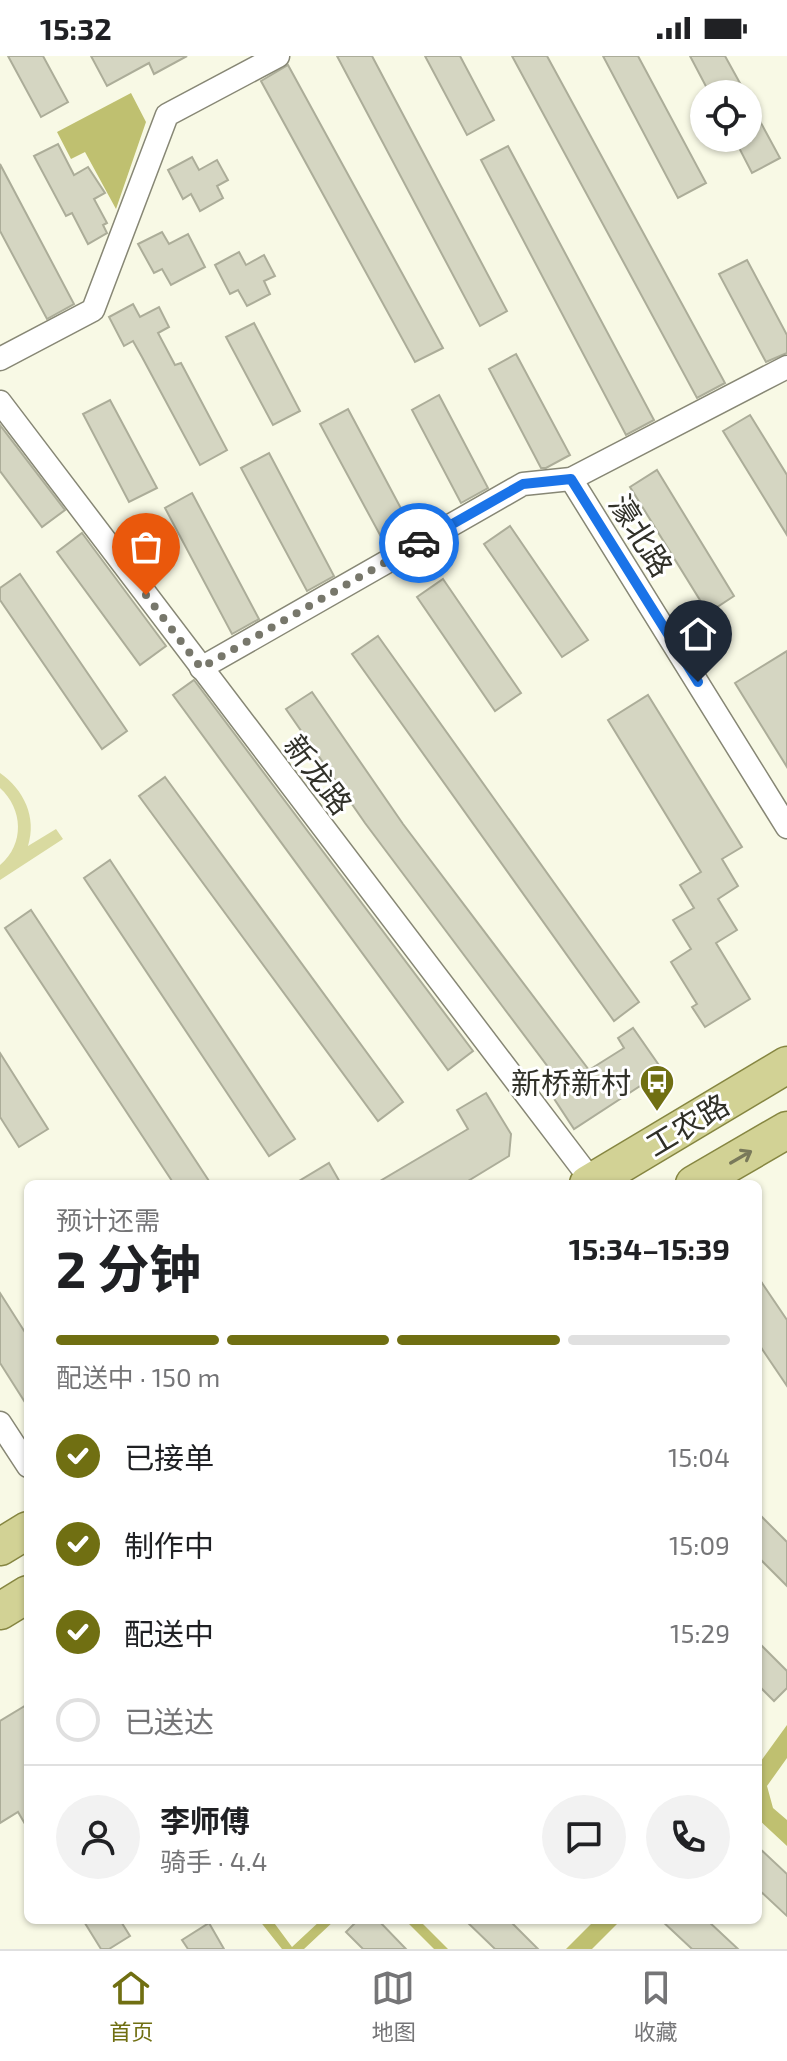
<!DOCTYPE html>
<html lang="zh">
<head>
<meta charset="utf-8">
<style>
	body { margin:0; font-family:"Exo 2","Noto Sans SC",sans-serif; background:#f2f2f2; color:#202124; height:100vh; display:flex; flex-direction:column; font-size:30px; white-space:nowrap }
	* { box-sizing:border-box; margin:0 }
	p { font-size:26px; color:#757577 }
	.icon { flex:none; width:44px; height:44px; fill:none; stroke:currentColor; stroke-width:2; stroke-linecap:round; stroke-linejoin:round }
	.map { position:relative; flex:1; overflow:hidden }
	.sheet { position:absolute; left:24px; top:1124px; width:738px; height:744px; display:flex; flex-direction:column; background:#fff; border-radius:12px; box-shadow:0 2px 6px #0004 }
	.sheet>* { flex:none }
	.controls { position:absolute; left:690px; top:24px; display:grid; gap:16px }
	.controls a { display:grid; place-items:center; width:72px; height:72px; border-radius:50%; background:#fff; box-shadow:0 2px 6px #0004; font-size:40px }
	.pin { position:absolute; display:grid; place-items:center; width:68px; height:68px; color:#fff; margin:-82px -34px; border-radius:50% 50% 50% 0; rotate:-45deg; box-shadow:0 0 8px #0007 }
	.pin .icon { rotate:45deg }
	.courier { position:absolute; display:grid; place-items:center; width:80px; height:80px; margin:-40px; border:6px solid #1a73e8; border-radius:50%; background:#fff; color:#222; box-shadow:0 2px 10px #0007 }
	.headline em { font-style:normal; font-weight:700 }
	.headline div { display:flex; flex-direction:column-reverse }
	.headline { display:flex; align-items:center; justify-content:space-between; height:136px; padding:0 32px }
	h1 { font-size:52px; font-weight:700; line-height:60px }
	.bar { display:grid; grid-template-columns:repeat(4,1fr); gap:12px 8px; align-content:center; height:96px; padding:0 32px }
	.bar i { height:10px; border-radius:6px; background:#e0e0e0 }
	.bar .selected { background:#706f12 }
	.bar p { grid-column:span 4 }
	.line { display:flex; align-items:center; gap:20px; padding:0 32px; border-top:2px solid #e0e0e0 }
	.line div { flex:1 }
	.round { display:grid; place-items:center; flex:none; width:84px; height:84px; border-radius:42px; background:#f2f2f2 }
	ol { padding:0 32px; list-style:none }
	li { display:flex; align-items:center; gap:24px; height:88px }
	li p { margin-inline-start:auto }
	li .icon { padding:8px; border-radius:50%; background:#706f12; color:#fff; stroke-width:4 }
	li:last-child { color:#757577 }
	li i { width:44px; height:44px; border:4px solid #e0e0e0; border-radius:50% }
	.status { display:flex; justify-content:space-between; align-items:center; height:56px; padding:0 40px; background:#fff; direction:ltr }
	.status svg { height:22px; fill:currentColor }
	.tabs { display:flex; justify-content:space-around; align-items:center; height:112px; border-top:2px solid #e0e0e0; background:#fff; font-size:22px; color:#757577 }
	.tabs a { display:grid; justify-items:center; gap:4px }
	.tabs .selected { color:#706f12 }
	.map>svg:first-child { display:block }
	.green { fill:#d9daa0 }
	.water { fill:#bfc070 }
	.building { fill:#d5d6c2; stroke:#acad99; stroke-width:2 }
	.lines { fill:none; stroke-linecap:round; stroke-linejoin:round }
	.minor-casing { stroke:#878775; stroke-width:25 }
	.primary-casing { stroke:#868641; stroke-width:39 }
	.minor { stroke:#fff; stroke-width:22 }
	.primary { stroke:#d2d295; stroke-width:36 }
	.oneway { stroke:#79795a }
	.done { stroke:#77776b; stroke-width:8; stroke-dasharray:0 14.4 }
	.route { stroke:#1a73e8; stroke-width:10 }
	.labels { text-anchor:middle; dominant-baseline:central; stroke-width:6; stroke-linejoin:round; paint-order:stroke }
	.street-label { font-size:30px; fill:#313129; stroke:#fff }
	.poi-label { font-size:30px; fill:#313129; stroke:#fff; text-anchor:end }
</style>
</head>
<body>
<div class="status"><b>15:32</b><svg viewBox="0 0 49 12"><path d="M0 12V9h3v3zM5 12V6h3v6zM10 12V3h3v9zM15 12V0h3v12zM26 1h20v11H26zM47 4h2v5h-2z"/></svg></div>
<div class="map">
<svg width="787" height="1893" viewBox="0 0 787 1893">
	<rect width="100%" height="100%" fill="#f8f9e5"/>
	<!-- green -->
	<path class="green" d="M0,717c24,17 37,44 28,73l28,-17 7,10 -63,41v-15c25,-21 23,-56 0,-77z"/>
	<!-- water -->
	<g class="water">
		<polygon points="131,37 146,66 116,153 85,96 71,103 57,76"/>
		<polygon points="787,1669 787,1702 767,1730 773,1752 787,1764 787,1790 758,1763 758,1709"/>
		<polygon points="259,1864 272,1864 292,1891 321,1864 335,1864 304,1893 282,1893"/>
		<polygon points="405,1864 419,1864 448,1893 434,1893"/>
		<polygon points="595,1864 621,1864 592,1893 566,1893"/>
	</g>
	<!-- building -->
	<g class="building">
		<polygon points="8,0 43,0 68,46 41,61"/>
		<polygon points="91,0 187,0 154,18 149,7 107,30"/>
		<polygon points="337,0 372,0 507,255 480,270"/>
		<polygon points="425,0 460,0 494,64 467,79"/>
		<polygon points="512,0 547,0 725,327 697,342"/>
		<polygon points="603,0 638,0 706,127 678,142"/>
		<polygon points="690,0 725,0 746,38 710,38"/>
		<polygon points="288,9 443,292 415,306 261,25"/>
		<polygon points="748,43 780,102 752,117 734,82 748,82"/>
		<polygon points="58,88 74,119 88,111 105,137 94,143 107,167 103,169 107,177 88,188 72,157 66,160 34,100"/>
		<polygon points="508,90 654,364 626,379 481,104"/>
		<polygon points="192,101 199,114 217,104 228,124 217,130 223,142 200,155 191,138 183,143 168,114"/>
		<polygon points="0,108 74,248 47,263 0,175"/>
		<polygon points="162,176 169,188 188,178 205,211 171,229 162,213 154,217 138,188"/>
		<polygon points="239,196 246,209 264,199 275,220 264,225 270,238 247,250 238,234 230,238 215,209"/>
		<polygon points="747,204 787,279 787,297 766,306 719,218"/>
		<polygon points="133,248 140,261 159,251 169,271 158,277 175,309 181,307 227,394 200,409 142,301 133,285 124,290 109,261"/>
		<polygon points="254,267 300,355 273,369 226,281"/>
		<polygon points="516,298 570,399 546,412 541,412 489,313"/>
		<polygon points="439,339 488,432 461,447 412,354"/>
		<polygon points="110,344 157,432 129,446 83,358"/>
		<polygon points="348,353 413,475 386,490 320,368"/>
		<polygon points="750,359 787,419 787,479 723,375"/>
		<polygon points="0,369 65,454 42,471 0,415"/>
		<polygon points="269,397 334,520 307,535 241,412"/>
		<polygon points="657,414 734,540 708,557 630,431"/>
		<polygon points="192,437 259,563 232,578 165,452"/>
		<polygon points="510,470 588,584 562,601 484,488"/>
		<polygon points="82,477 166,590 140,609 57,496"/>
		<polygon points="20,518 127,675 102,693 0,544 0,532"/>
		<polygon points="443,523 521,637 495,655 417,541"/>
		<polygon points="378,580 639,946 614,965 352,598"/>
		<polygon points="787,595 787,711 735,627"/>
		<polygon points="194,624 473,995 448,1014 173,639"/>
		<polygon points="312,636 403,768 589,1014 624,992 618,982 633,972 663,1015 574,1073 551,1038 563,1031 365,767 286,653"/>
		<polygon points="648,639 742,791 722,803 738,830 718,843 737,874 716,887 750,943 705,971 692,951 697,948 671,906 691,893 673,864 694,852 680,829 701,816 608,664"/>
		<polygon points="165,721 403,1046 378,1065 139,740"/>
		<polygon points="110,804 295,1083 269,1100 84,822"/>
		<polygon points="31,854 98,956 211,1128 174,1128 81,987 5,872"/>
		<polygon points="0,997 48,1073 19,1091 0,1061"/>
		<polygon points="486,1037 511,1078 509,1100 463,1128 375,1128 468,1073 457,1054"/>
		<polygon points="329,1107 341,1128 294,1128"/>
		<polygon points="758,1221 787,1264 787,1330 758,1287"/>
		<polygon points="0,1237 28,1281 28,1351 0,1307"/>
		<polygon points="758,1457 787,1486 787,1530 758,1501"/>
		<polygon points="758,1586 787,1615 787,1632 774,1645 758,1629"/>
		<polygon points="28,1648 28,1773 18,1756 0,1767 0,1665"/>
		<polygon points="758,1791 787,1818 787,1860 758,1833"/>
		<polygon points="83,1864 120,1864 130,1880 109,1893 101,1893"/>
		<polygon points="358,1864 378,1864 406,1893 363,1893 346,1876"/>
		<polygon points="465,1864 509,1864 538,1893 495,1893"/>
		<polygon points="661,1864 707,1864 738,1893 692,1893"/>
		<polygon points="209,1867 224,1893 188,1893 182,1884"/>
	</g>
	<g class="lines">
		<defs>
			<g id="minor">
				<polyline points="0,303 93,254 167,59 278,0"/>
				<polyline points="0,346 592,1125"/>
				<polyline points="571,423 787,771"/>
				<polyline points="201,612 523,428 571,423 787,311"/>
				<polyline points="0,1367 28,1410"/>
			</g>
			<g id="primary">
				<polyline points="588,1128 787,1009"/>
				<polyline points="694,1128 787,1074"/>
				<polyline points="0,1491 28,1474"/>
				<polyline points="0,1555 28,1538"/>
			</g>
		</defs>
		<!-- minor casing -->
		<use href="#minor" class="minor-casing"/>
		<!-- primary casing -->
		<use href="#primary" class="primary-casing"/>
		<!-- minor -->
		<use href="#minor" class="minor"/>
		<!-- primary -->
		<use href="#primary" class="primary"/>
	</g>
	<!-- one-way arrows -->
	<defs><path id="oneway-shaft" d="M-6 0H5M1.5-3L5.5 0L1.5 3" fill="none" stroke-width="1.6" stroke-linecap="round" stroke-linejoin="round" transform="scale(2)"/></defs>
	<use class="oneway" href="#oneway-shaft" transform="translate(741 1101) rotate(-30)"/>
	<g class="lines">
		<!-- done -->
		<polyline class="done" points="146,539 201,612 419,487"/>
		<!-- route -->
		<polyline class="route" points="419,487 523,428 571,423 698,626"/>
	</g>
	<!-- icons -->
	<defs>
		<symbol id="bus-pin" viewBox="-11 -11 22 30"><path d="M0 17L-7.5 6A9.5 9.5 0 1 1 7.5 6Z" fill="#706f12" stroke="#fff"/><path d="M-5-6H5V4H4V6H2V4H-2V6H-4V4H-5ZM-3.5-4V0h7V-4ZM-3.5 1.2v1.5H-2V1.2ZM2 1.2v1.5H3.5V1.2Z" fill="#fff"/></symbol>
	</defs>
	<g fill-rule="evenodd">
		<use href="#bus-pin" x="637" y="1006" width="40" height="54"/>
	</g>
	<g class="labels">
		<!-- street labels -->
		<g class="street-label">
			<text transform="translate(642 479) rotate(58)">濠北路</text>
			<text transform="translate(319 718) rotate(53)">新龙路</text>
			<text transform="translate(687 1068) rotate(-31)">工农路</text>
		</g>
		<!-- poi labels -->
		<g class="poi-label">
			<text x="631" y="1026">新桥新村</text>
		</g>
	</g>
</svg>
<div class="controls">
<a><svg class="icon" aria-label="locate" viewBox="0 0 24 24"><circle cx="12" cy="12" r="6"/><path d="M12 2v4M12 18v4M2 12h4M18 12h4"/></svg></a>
</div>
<div class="pin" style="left:146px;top:539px;background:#ea580c"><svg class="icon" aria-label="bag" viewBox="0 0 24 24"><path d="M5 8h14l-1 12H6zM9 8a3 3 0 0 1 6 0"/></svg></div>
<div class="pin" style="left:698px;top:626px;background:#1f2937"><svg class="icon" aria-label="home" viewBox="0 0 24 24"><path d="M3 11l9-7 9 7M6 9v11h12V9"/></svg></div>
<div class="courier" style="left:419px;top:487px"><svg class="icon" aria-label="car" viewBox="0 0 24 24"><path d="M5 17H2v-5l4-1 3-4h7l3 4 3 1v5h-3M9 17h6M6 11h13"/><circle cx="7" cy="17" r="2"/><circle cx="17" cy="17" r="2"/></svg></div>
<section class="sheet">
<div class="headline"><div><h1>2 分钟</h1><p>预计还需</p></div><em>15:34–15:39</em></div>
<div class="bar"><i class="selected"></i><i class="selected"></i><i class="selected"></i><i></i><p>配送中 · 150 m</p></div>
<ol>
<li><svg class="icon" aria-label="check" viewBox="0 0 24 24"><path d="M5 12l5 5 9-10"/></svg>已接单<p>15:04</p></li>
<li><svg class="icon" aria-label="check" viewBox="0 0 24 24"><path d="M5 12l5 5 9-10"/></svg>制作中<p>15:09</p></li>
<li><svg class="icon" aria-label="check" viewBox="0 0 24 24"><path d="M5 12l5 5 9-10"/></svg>配送中<p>15:29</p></li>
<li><i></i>已送达</li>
</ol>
<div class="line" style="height:144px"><a class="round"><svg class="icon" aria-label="person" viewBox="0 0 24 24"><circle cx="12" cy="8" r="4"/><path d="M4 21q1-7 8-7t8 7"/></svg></a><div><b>李师傅</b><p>骑手 · 4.4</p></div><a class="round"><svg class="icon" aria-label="chat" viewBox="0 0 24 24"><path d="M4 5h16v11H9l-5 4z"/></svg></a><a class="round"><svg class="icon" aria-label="phone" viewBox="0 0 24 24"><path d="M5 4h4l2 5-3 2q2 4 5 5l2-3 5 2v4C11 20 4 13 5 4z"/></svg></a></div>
</section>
</div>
<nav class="tabs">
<a class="selected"><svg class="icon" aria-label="home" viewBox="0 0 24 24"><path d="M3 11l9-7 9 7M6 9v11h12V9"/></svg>首页</a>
<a><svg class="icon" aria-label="map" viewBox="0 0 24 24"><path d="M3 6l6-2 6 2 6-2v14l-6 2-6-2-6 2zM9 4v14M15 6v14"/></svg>地图</a>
<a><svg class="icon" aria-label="saved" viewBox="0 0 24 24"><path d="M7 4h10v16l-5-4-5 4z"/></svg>收藏</a>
</nav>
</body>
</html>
